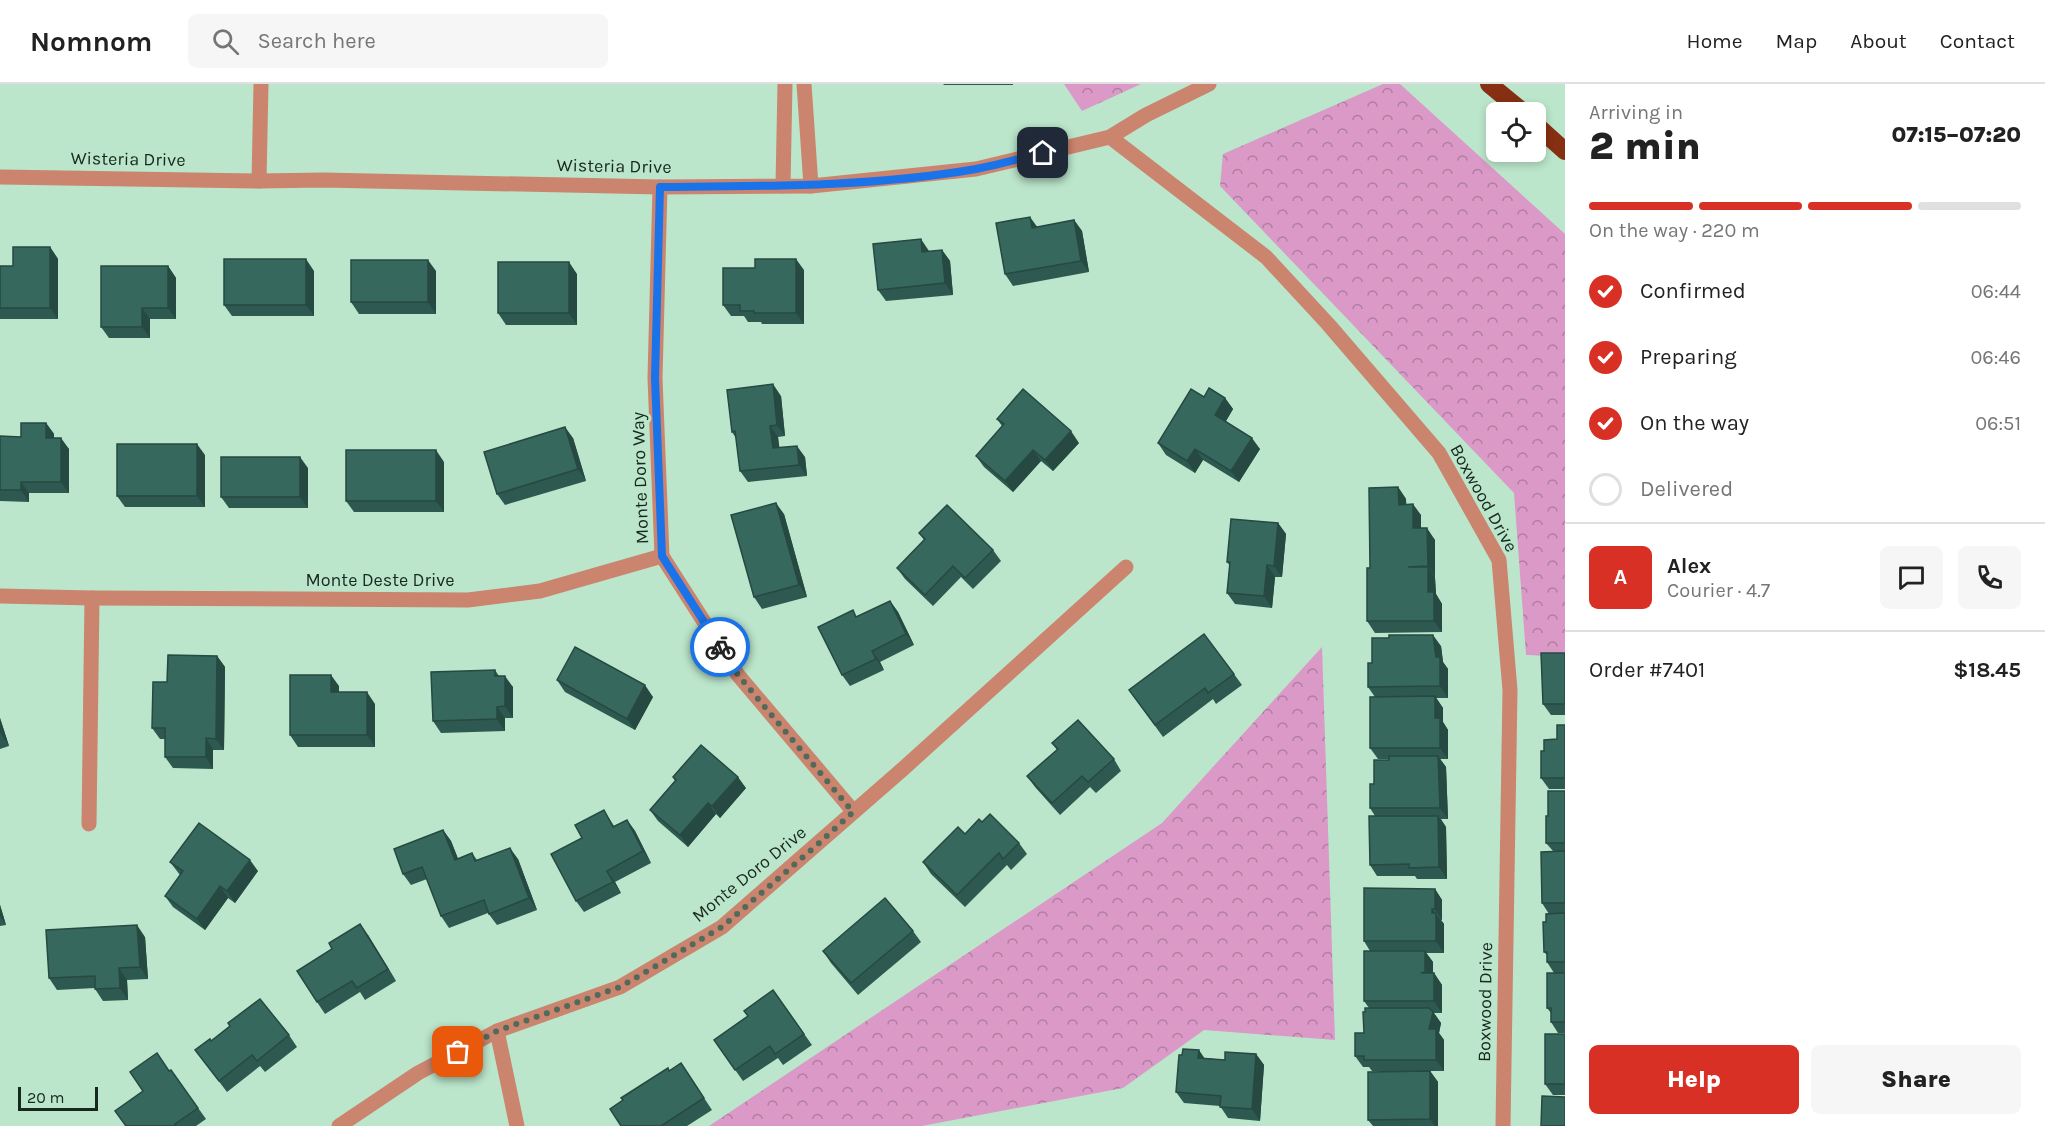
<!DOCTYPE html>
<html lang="en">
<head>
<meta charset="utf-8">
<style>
	body { margin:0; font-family:Karla,sans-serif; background:#f6f6f6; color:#222; height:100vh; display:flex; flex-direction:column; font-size:22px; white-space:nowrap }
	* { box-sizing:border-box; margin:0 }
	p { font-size:20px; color:#767676 }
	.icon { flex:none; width:33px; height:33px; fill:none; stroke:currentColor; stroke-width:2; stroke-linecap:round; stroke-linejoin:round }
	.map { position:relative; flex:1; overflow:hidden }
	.sheet { display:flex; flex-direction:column; background:#fff; width:480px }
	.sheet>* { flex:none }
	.fabs { position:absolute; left:1486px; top:18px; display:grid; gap:12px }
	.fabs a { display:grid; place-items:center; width:60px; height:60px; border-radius:9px; background:#fff; box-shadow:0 3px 9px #0003; font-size:30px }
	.scale { position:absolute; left:18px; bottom:15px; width:80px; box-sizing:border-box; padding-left:6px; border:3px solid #17281e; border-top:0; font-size:16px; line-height:21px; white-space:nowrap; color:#17281e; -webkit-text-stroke:4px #bbe6cb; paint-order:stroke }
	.pin { position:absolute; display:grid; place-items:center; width:51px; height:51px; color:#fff; margin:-26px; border-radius:12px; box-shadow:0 3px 9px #0006 }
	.courier { position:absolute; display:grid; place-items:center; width:60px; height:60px; margin:-30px; border:4px solid #1a73e8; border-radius:50%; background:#fff; color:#222; box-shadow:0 2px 8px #0007 }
	.headline em { font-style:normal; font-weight:800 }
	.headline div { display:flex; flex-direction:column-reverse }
	.headline { display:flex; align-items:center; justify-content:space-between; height:102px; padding:0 24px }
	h1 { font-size:39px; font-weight:800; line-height:45px }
	.bar { display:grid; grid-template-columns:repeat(4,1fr); gap:9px 6px; align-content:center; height:72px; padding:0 24px }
	.bar i { height:8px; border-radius:4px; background:#e0e0e0 }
	.bar .on { background:#d93025 }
	.bar p { grid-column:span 4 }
	.line { display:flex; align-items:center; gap:15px; padding:0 24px; border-top:2px solid #e0e0e0 }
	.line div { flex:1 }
	.round { display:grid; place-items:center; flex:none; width:63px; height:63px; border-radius:9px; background:#f6f6f6 }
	ol { padding:0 24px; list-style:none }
	li { display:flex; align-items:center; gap:18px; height:66px }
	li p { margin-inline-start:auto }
	li .icon { padding:6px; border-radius:50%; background:#d93025; color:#fff; stroke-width:4 }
	li:last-child { color:#767676 }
	li i { width:33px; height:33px; border:3px solid #e0e0e0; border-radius:50% }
	.cta { display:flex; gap:12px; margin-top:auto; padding:12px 24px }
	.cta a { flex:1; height:69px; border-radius:9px; background:#d93025; color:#fff; font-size:24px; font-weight:800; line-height:69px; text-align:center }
	.cta a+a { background:#f6f6f6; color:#222 }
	header { display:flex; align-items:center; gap:36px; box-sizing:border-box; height:84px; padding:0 30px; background:#fff; border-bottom:2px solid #e0e0e0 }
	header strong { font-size:28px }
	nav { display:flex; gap:33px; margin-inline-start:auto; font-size:21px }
	.search { width:420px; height:54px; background:#f6f6f6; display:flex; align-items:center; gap:15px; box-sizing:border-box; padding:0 21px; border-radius:9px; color:#767676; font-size:22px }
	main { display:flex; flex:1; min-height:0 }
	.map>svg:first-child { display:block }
	.forest { fill:url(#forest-crowns) }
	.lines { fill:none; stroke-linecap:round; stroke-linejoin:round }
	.minor { stroke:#cb846e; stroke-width:15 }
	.highway { stroke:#862f12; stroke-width:18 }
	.wall { fill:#2e5950 }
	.shaded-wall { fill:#264941 }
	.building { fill:#36685d; stroke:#264941; stroke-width:1.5 }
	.done { stroke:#506a5b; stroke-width:6; stroke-dasharray:0 10.8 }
	.route { stroke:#1a73e8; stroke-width:8 }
	.labels { text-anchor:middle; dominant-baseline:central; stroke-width:6; stroke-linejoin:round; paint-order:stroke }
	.street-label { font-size:18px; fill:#17281e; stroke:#bbe6cb }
</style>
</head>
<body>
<header>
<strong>Nomnom</strong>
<div class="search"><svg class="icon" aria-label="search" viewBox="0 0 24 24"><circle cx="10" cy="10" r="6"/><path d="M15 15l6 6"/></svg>Search here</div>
<nav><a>Home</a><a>Map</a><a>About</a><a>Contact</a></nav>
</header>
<main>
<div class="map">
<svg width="1565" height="1042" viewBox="0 0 1565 1042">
	<defs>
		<pattern id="forest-crowns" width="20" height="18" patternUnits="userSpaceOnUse" patternTransform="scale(1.5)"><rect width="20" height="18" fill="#da99c7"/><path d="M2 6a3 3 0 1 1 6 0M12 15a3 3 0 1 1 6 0" fill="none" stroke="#b07da1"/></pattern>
	</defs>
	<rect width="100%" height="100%" fill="#bbe6cb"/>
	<!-- forest -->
	<g class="forest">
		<polygon points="1064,0 1141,0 1082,27"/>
		<polygon points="1383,0 1400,0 1565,150 1565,572 1526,571 1514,409 1220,102 1223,70"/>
		<polygon points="1322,563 1335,956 1204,946 1123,1004 922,1042 709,1042 1162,739"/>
	</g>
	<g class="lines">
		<!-- minor -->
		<g class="minor">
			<polyline points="804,0 811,102"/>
			<polyline points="1110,53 1266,173 1328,240 1439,369 1499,476 1510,606 1503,1042"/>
			<polyline points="0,93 259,97 323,96 660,103 811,102 976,85 1110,53 1146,31 1209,0"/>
			<polyline points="259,97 261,0"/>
			<polyline points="783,102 785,0"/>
			<polyline points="660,103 655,294 662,472 738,591 853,727"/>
			<polyline points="0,512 92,514 468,516 540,507 662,472"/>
			<polyline points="89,740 92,514"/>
			<polyline points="497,947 517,1042"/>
			<polyline points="339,1042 418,989 497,947 620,903 722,843 904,684 1126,483"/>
		</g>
		<!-- highway -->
		<g class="highway">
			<polyline points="1489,0 1523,28"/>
			<polyline points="1536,41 1565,67"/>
		</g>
	</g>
	<!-- wall -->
	<g class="wall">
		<polygon points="943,0 1013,0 1013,1 944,1"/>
		<polygon points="1074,136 1082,147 1089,188 1013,202 1005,190 1037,143"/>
		<polygon points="50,163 58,175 58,235 0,235 0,182 13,182"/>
		<polygon points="942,166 950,177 953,211 886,217 878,206"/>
		<polygon points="168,182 176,194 176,235 150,235 150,254 109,254 101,243"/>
		<polygon points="804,186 804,240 762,240 761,238 748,238 744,232 731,232 723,221"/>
		<polygon points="314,187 314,232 232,232 224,221"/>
		<polygon points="436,187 436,230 359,230 351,218"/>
		<polygon points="577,190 577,241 506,241 498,229"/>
		<polygon points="781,312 785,352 778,353 779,363 805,373 807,392 748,398 740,387 736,354 732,348"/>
		<polygon points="1204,313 1225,314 1233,325 1226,337 1260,365 1239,398 1203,376 1195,389 1166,371 1158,359"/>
		<polygon points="997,335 1079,359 1053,387 1041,377 1013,408 984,383 976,372 1002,342"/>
		<polygon points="46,339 54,350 54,354 69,365 69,409 29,409 29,418 0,417 0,352 21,353"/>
		<polygon points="573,354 586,397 505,421 497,410"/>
		<polygon points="205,371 205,423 125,423 117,412"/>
		<polygon points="444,378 444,428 354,428 346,417"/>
		<polygon points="308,384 308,424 229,424 221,413"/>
		<polygon points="1398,403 1406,415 1406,420 1421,431 1421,444 1435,456 1435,494 1436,510 1442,520 1442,548 1375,549 1367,537 1370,484"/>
		<polygon points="784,430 807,513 762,525 754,513"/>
		<polygon points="1278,439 1286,450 1282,493 1275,493 1272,524 1235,520 1227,509 1230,482 1227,478"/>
		<polygon points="919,449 993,466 1001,477 973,505 961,493 933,522 905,495 897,484 924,456"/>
		<polygon points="890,517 898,528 914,561 880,578 884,586 850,602 842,591 857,533"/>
		<polygon points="1389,554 1441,562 1443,578 1448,585 1448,614 1436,614 1443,624 1443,638 1448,646 1448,675 1440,675 1446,683 1448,735 1441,735 1446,743 1447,795 1417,795 1415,792 1377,792 1370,781 1375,732 1370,724 1374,700 1389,675 1378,675 1370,664 1375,613 1368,603 1372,579"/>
		<polygon points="1565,569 1565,631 1551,631 1543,620"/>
		<polygon points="217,572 225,583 224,666 213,666 213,685 173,684 165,673 165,655 160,655 152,644 167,598"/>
		<polygon points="495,586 499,592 513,603 513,634 505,634 505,647 441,649 433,637"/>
		<polygon points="1234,590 1242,601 1216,620 1213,615 1163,653 1129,606"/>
		<polygon points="557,596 653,613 635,646 565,608"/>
		<polygon points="339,602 339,608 375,620 375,663 298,663 290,651"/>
		<polygon points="0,634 9,662 0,665"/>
		<polygon points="1565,641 1565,705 1549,705 1541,694 1557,655"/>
		<polygon points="1052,659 1114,675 1121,687 1096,709 1090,703 1060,731 1035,703 1027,692 1057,666"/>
		<polygon points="673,693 746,704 720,734 716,730 688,763 658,737 650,726 675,697"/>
		<polygon points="1565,707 1565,949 1558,949 1551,938 1551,929 1547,924 1554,889 1547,878 1547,871 1544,868 1546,838 1549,830 1542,819 1553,767 1546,759 1548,732"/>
		<polygon points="604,726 614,742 627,736 635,747 651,779 615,798 621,809 584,828 576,817 582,754"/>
		<polygon points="982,738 1019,759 1027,770 1011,786 1007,781 965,823 931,790 923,778"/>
		<polygon points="443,746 451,757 458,775 472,769 477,776 518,775 537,826 497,841 488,829 449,844 441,832 427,795 411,801 403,790"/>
		<polygon points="170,778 258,787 235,819 228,814 205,846 173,823 165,812 180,791"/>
		<polygon points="1435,805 1442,816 1442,836 1441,836 1444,840 1444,869 1426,869 1433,878 1433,889 1434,889 1442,901 1442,929 1434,929 1441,939 1439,949 1444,956 1444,987 1430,987 1438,998 1438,1042 1373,1042 1368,1036 1416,987 1372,987 1369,983 1363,983 1355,972 1364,949 1365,928 1369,924 1364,917 1370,867 1364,857"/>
		<polygon points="0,821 6,841 0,842"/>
		<polygon points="913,847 921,858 858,911 831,879 823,867"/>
		<polygon points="368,851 396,897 365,916 360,908 325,930 317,918 332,865"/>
		<polygon points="145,853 148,895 127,896 128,916 103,917 95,905 95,904 57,906 49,894"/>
		<polygon points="773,906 812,961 783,981 778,974 743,997 714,956 748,932"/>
		<polygon points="230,942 289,951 297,963 265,988 260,982 227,1008 195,966 211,957"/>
		<polygon points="1565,950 1565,1011 1553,1011 1545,1000"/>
		<polygon points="1256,970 1264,981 1260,1037 1228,1034 1220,1022 1184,1019 1176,1008 1205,974 1225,976"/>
		<polygon points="681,979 712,1026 687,1042 621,1042 669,987"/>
		<polygon points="171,986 206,1035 196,1042 126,1042 143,1007"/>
	</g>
	<!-- shaded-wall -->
	<g class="shaded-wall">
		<polygon points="1030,133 1038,144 1032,144"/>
		<polygon points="1074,136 1082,147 1089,188 1081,177"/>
		<polygon points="921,155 929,167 922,168"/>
		<polygon points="50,163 58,175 58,235 50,224"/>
		<polygon points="942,166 950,177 953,211 945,199"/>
		<polygon points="306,175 314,187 314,232 306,221"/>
		<polygon points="796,175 804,186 804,240 796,229"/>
		<polygon points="428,176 436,187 436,230 428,218"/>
		<polygon points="569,178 577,190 577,241 569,229"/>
		<polygon points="168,182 176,194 176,235 168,224"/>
		<polygon points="142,224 150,235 150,254 142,243"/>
		<polygon points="773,300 781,312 785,352 777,341"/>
		<polygon points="1225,314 1233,325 1223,342 1215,331"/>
		<polygon points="46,339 54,350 54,365 46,354"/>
		<polygon points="770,342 778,353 781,376 773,364"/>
		<polygon points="565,343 573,354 586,397 578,385"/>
		<polygon points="1071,347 1079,359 1053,387 1045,376"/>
		<polygon points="61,354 69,365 69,409 61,398"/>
		<polygon points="1252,354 1260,365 1239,398 1231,387"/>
		<polygon points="197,360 205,371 205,423 197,412"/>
		<polygon points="797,362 805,373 807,392 799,381"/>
		<polygon points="1195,365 1203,376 1195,389 1187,377"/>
		<polygon points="436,366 444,378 444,428 436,417"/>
		<polygon points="1033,366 1041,377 1013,408 1005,397"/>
		<polygon points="300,373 308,384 308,424 300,413"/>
		<polygon points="21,398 29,409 29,418 21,406"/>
		<polygon points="1398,403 1406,415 1407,432 1399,421"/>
		<polygon points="776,419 784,430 807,513 799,501"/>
		<polygon points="1413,420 1421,431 1421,456 1413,444"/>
		<polygon points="1278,439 1286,450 1282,493 1274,482"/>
		<polygon points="1427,444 1435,456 1435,493 1428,482"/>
		<polygon points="1267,481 1275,493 1272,524 1264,512"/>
		<polygon points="1428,483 1435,494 1436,510 1442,520 1442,548 1434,537 1428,508"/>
		<polygon points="890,517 898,528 914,561 906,550"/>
		<polygon points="1433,551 1441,562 1443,578 1448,585 1448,614 1440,602"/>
		<polygon points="872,567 880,578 884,586 876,575"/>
		<polygon points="217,572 225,583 224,666 216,655"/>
		<polygon points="331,591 339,602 339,620 331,608"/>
		<polygon points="505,592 513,603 513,634 505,622"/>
		<polygon points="645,601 653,613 635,646 627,635"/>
		<polygon points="367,608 375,620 375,663 367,651"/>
		<polygon points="1435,612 1443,624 1443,638 1448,646 1448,675 1440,664 1435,634"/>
		<polygon points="497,623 505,634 505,647 497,635"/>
		<polygon points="0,634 9,662 0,648"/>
		<polygon points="206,654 213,666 213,685 206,673"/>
		<polygon points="1438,672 1446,683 1448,735 1440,724"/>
		<polygon points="738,693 746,704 720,734 712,722"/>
		<polygon points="708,719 716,730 688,763 680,751"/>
		<polygon points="1438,732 1446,743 1447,795 1439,783"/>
		<polygon points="627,736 635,747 651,779 643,767"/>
		<polygon points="443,746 451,757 463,787 455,776"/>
		<polygon points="510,764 518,775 537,826 529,814"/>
		<polygon points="250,776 258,787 235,819 227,807"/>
		<polygon points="607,787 615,798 621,809 613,798"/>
		<polygon points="220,802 228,814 205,846 197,835"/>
		<polygon points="1435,805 1442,816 1442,836 1435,825"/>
		<polygon points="0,821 6,841 0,832"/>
		<polygon points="1432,825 1444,840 1444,869 1436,857"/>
		<polygon points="360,840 368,851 396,897 388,885"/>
		<polygon points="137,841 145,853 148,895 140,883"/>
		<polygon points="1425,867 1433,878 1433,899 1425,888"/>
		<polygon points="119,884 127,896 128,916 120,904"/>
		<polygon points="1434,889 1442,901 1442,929 1434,917"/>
		<polygon points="1433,928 1441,939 1439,949 1444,956 1444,987 1436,976 1429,945"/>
		<polygon points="1199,966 1207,978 1198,974"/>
		<polygon points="1256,970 1264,981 1260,1037 1252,1025"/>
		<polygon points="1430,987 1438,998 1438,1042 1435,1042 1430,1035"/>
	</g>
	<!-- building -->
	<g class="building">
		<polygon points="1030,133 1032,144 1074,136 1081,177 1005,190 996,139"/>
		<polygon points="921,155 922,168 942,166 945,199 878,206 873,160"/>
		<polygon points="13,163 50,163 50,224 0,224 0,182 13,182"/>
		<rect x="224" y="175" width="82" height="46"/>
		<polygon points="755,175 796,175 796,229 754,229 754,227 740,227 740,221 723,221 723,184 755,184"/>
		<rect x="351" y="176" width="77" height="42"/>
		<rect x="498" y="178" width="71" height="51"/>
		<polygon points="101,182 168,182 168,224 142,224 142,243 101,243"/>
		<polygon points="773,300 777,341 770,342 773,364 797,362 799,381 740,387 735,347 732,348 727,306"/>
		<polygon points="1209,304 1225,314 1215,331 1252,354 1231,387 1195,365 1187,377 1158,359 1191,305 1204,313"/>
		<polygon points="1023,305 1071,347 1045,376 1033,366 1005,397 976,372 1004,340 997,335"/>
		<polygon points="21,339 46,339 46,354 61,354 61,398 21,398 21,406 0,406 0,352 21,353"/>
		<polygon points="565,343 578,385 497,410 484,368"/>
		<rect x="117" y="360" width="80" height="52"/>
		<rect x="346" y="366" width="90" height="51"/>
		<rect x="221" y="373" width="79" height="40"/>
		<polygon points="1398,403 1399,421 1413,420 1413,444 1427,444 1428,482 1408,483 1428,483 1428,508 1434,508 1434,537 1367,537 1367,484 1370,484 1369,404"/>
		<polygon points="776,419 799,501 754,513 731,431"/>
		<polygon points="947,421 993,466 965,494 953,482 925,511 897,484 925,455 919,449"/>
		<polygon points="1231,435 1278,439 1274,482 1267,481 1264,512 1227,509 1230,478 1227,478"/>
		<polygon points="890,517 906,550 872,567 876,575 842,591 818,543 853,526 856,533"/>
		<polygon points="1204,550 1234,590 1208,609 1205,604 1155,641 1129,606"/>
		<polygon points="1389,551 1433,551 1436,573 1440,573 1440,602 1368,603 1368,579 1372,579 1372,554 1389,554"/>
		<polygon points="575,563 645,601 627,635 557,596"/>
		<polygon points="1541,569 1565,569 1565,620 1543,620"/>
		<polygon points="168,571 217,572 216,655 206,654 206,673 165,673 165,644 152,644 153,598 167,598"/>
		<polygon points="495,586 495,592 505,592 505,622 497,623 497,635 433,637 431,588"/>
		<polygon points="290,591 331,591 331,608 367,608 367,651 290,651"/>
		<polygon points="1435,612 1435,634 1440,634 1440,664 1370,664 1370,613"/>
		<polygon points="1078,636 1114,675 1088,698 1082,692 1052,719 1027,692 1058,665 1052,659"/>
		<polygon points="1557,641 1565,641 1565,694 1541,694 1541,667 1544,667 1544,656 1557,655"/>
		<polygon points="701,661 738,693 712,722 708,719 680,751 650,726 676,696 673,693"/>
		<polygon points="1389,672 1438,672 1440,724 1370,724 1370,700 1374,700 1374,676 1389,676"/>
		<polygon points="1548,707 1565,707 1565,759 1546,759 1546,732 1548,732"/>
		<polygon points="604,726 613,743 627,736 643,767 607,787 613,798 576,817 551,770 582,754 575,741"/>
		<polygon points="990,730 1019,759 1003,775 999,769 957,811 923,778 958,743 965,750 979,735 982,738"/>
		<polygon points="1369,732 1438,732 1439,783 1409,784 1409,780 1370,781"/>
		<polygon points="199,739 250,776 227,807 220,802 197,835 165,812 183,787 170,778"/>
		<polygon points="443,746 455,776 472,769 475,777 510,764 529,814 489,830 484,816 441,832 422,783 403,790 394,765"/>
		<polygon points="1565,767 1565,819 1542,819 1541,768"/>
		<polygon points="1364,804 1435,805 1435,825 1432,825 1432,829 1436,829 1436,857 1364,857"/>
		<polygon points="885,814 913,847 851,899 823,867"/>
		<polygon points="1565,829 1565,878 1547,878 1547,868 1544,868 1543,838 1546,838 1546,830"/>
		<polygon points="360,840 388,885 357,904 352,897 317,918 297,887 332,865 329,859"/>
		<polygon points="137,841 140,883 119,884 120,904 95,905 95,892 49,894 46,846"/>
		<polygon points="1364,867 1425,867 1425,888 1421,889 1434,889 1434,917 1364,917"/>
		<polygon points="1547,889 1565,889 1565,938 1551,938 1551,924 1547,924"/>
		<polygon points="773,906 804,950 775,970 770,962 735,986 714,956 748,932 744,927"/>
		<polygon points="260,915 289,951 257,977 252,971 219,997 195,966 210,955 211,957 230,942 228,939"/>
		<polygon points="1365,924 1429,924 1433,928 1429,945 1436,945 1436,976 1364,976 1364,972 1355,972 1355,949 1364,949 1363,928 1365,928"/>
		<rect x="1545" y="950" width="20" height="50"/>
		<polygon points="1183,965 1199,966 1198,974 1225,976 1225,968 1256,970 1252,1025 1220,1023 1221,1012 1176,1008 1179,971 1182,971"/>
		<polygon points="157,969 169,987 171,986 198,1024 175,1040 176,1042 126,1042 115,1027 143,1007 130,988"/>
		<polygon points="681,979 704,1014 661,1042 621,1042 610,1025 623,1016 621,1014 668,984 669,987"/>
		<polygon points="1430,987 1430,1035 1368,1036 1368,988"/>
		<polygon points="1542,1012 1565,1013 1565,1042 1541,1042"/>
	</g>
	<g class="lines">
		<!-- done -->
		<polyline class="done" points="458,968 497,947 620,903 722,843 817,761 853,728 738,591 720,563"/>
		<!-- route -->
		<path class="route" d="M720,563l-58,-91 -7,-178 5,-191c105,-1 212,0 316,-18 22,-4 45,-11 67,-16"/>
	</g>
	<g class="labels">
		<!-- street labels -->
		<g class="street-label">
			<text transform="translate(128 75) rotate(1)">Wisteria Drive</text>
			<text transform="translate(614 82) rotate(1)">Wisteria Drive</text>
			<text transform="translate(640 394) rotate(-92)">Monte Doro Way</text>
			<text transform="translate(1484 414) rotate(61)">Boxwood Drive</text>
			<text x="380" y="496">Monte Deste Drive</text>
			<text transform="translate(749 790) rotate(-39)">Monte Doro Drive</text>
			<text transform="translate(1485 918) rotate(-89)">Boxwood Drive</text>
		</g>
	</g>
</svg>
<div class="fabs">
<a><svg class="icon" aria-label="locate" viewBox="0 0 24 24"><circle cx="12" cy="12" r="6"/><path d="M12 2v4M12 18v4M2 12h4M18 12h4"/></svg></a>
</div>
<div class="scale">20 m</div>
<div class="pin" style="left:458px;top:968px;background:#ea580c"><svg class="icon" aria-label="bag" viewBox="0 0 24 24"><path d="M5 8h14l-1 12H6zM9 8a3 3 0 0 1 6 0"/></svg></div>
<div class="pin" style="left:1043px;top:69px;background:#1f2937"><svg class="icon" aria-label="home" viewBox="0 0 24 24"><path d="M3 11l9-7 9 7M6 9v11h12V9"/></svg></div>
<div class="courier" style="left:720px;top:563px"><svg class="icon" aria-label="bike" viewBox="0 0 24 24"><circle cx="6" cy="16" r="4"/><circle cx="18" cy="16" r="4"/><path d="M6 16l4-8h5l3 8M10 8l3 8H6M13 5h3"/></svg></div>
</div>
<section class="sheet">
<div class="headline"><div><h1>2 min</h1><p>Arriving in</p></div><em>07:15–07:20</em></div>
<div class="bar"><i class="on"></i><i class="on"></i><i class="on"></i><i></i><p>On the way · 220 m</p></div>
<ol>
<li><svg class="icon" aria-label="check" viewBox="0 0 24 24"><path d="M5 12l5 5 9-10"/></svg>Confirmed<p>06:44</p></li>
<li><svg class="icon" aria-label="check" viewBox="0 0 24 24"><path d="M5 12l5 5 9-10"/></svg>Preparing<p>06:46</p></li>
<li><svg class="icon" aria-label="check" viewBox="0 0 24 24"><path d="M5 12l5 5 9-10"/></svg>On the way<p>06:51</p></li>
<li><i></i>Delivered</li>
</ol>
<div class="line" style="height:108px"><b class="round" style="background:#d93025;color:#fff">A</b><div><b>Alex</b><p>Courier · 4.7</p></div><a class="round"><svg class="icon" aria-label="chat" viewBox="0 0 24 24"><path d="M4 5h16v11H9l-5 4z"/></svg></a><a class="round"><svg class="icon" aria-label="phone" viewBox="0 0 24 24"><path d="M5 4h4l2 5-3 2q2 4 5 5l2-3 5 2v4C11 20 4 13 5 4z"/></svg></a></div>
<div class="line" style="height:78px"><div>Order #7401</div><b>$18.45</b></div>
<div class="cta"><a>Help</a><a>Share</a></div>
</section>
</main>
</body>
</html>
